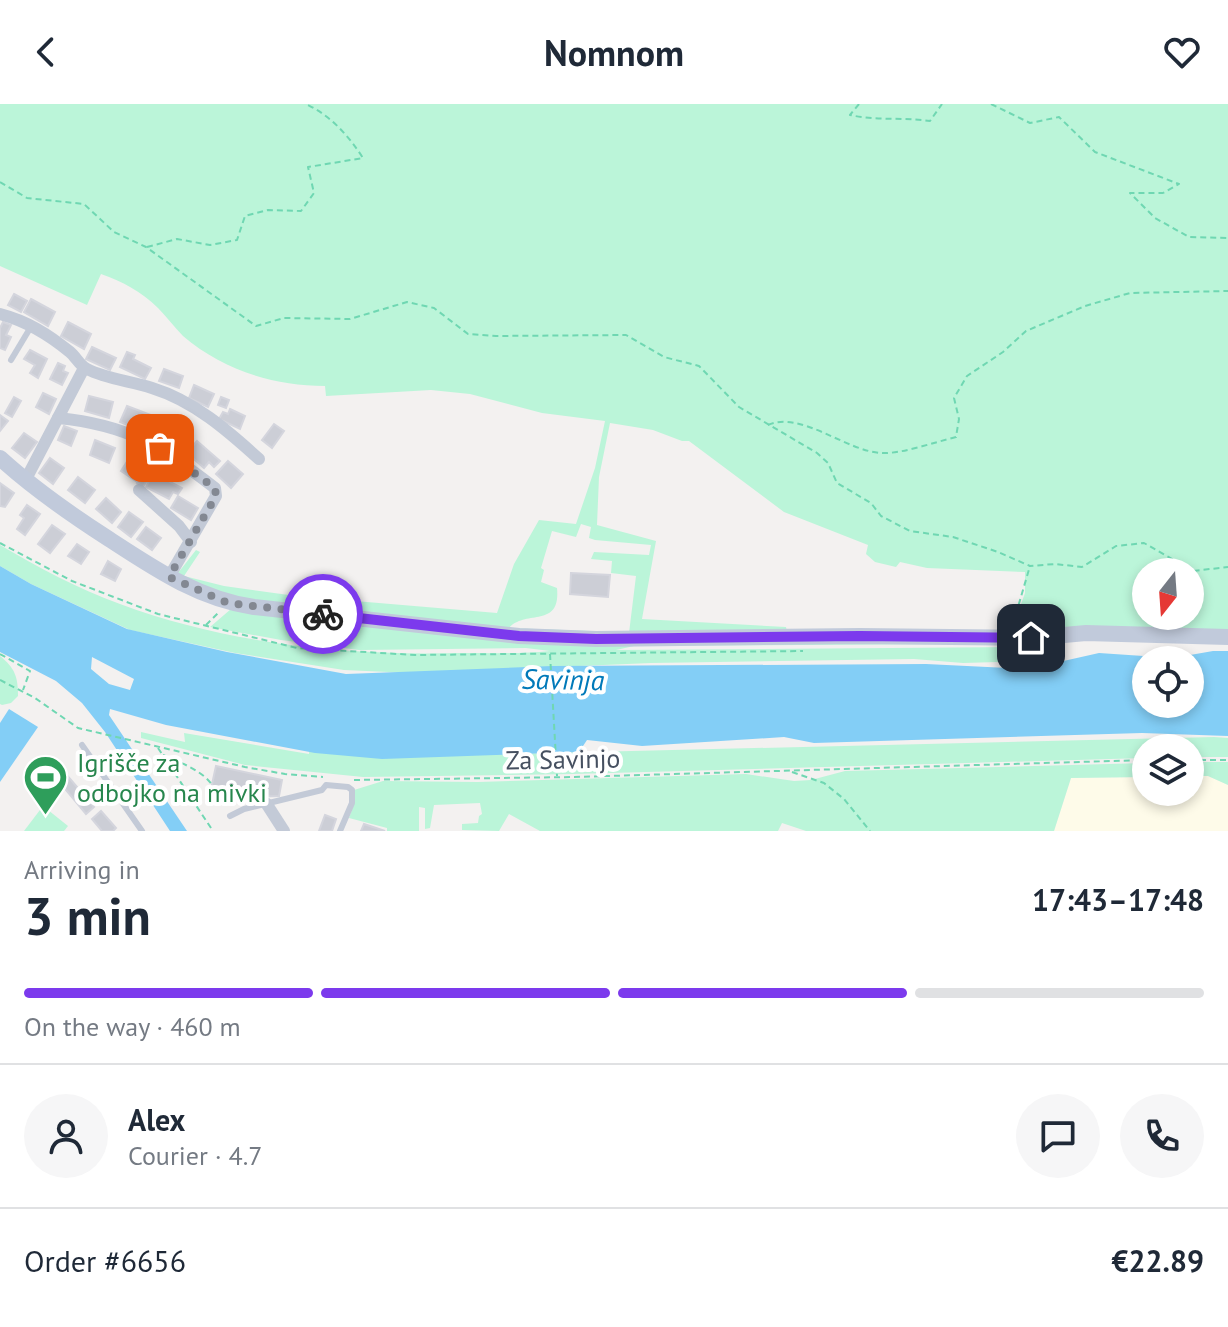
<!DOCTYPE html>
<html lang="en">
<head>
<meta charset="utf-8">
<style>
	body { margin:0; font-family:"PT Sans",sans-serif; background:#f6f6f7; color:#1f2937; height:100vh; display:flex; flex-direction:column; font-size:30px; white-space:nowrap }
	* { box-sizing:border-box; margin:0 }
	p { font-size:26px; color:#747a83 }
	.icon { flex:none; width:44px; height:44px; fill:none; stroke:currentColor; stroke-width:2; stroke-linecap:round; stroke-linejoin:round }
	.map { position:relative; height:727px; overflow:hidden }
	.panel { display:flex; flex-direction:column; background:#fff; flex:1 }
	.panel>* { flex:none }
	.needle { width:52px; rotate:197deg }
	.controls { position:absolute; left:1132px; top:454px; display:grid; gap:16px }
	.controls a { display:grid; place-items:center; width:72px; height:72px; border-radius:50%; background:#fff; box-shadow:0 4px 12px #0003; font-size:40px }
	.pin { position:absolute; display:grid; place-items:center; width:68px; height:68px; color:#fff; margin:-34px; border-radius:16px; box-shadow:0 4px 12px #0006 }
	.courier { position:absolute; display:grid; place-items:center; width:80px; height:80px; margin:-40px; border:6px solid #7c3aed; border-radius:50%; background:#fff; color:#222; box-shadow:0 2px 10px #0007 }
	.headline em { font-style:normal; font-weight:700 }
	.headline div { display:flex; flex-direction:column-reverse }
	.headline { display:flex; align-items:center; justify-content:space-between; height:136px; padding:0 24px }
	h1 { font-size:52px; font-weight:700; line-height:60px }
	.bar { display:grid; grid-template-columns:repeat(4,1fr); gap:12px 8px; align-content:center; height:96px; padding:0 24px }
	.bar i { height:10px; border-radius:6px; background:#e0e1e3 }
	.bar .selected { background:#7c3aed }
	.bar p { grid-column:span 4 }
	.line { display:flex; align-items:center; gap:20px; padding:0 24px; border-top:2px solid #e0e1e3 }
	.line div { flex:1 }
	.round { display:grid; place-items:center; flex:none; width:84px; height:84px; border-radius:42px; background:#f6f6f7 }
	header { display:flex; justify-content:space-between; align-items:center; height:104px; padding:0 24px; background:#fff; font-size:36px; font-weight:700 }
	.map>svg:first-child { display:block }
	.commercial { fill:#fefbe9 }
	.green { fill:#bbf5d9; fill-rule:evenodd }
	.water { fill:#83cef6; fill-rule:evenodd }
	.building { fill:#ccced6; stroke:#d4d5dd; stroke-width:2 }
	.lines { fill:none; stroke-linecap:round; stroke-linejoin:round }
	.path { stroke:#6fd7b2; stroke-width:2; stroke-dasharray:6 4; stroke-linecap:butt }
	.lane { stroke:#c3cad7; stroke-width:6 }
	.street { stroke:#c3cad7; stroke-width:12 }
	.secondary { stroke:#c1cadb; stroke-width:16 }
	.done { stroke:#838892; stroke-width:8; stroke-dasharray:0 14.4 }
	.route { stroke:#7c3aed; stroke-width:10 }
	.labels { text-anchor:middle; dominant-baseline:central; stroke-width:8; stroke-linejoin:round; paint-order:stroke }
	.street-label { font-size:26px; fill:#465060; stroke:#fff }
	.leisure-label { font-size:26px; fill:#27864d; stroke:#fff; text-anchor:start }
	.water-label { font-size:28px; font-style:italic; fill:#0079b9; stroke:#fff }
</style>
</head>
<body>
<header><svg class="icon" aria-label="back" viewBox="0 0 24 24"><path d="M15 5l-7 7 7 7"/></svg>Nomnom<svg class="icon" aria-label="heart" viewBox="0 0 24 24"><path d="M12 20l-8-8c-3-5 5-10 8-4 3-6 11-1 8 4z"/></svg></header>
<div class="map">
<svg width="1228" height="727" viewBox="0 0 1228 727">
	<rect width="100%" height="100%" fill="#f3f1f0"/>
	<!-- commercial -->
	<polygon class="commercial" points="1190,672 1208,672 1228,681 1228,727 1054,727 1071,674 1146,673 1146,688 1190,688"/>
	<!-- green -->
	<g class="green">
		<path d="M0,0h1228v531l-206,-5 -2,-4 -6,-2 11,-31v-21l-98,-4 -27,-6 -4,5 -21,-5 -9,-8 2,-9 -84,-33 -95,-71h-7l-29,-11 -43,-7 -11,54 -2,48 59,16 -14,78 144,8 1,5 -158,1 7,-57 -25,-3 1,-12 -21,-2 3,-7 55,3 2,-10 -56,-5 -6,-2 2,-11 -10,-3 -5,13 -24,-6 -11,37 3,2 -3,12 16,6c4,41 -32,21 -48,40l-249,-26 -55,-13 -27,-16 18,-23 4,2 -16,24 40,10 72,10 201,17 17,-49 25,-44 37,4 19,-56 10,-47 -63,-8 -72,-19 -39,-4 -105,6 -1,-10c-52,0 -102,-16 -142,-50 -9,-9 -16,-19 -25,-28 -17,-17 -35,-26 -57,-34l-14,31 -87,-39zM1146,468h44v23l7,3 -5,20 -46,-2z"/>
		<path d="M0,441c38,22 78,44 120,59 108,40 225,52 340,49 30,0 60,1 90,-2l-24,-3 -167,2 -78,-10 -71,-13 21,-18 138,14 584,21 -319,2 -18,4 415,-3 24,-3 2,8 -59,2v8l-35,1 -49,-4 -263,4 -240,10 -67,-3 -109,-17 -105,-23 -99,-46 -31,-18z"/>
		<path d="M0,552c15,12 18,21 18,40l-7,7 -9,2 -2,-1z"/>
		<polygon points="141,628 185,638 184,629 309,650 309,647 509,650 1214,633 1228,634 1228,653 1190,653 1190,644 1146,644 1146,654 574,670 363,673 245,661 141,634"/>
		<polygon points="1190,658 1228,658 1228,681 1208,672 1190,672"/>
		<polygon points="1146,659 1146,673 1071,674 1054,727 806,727 782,719 778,727 540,727 509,710 499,727 462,726 462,720 478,719 479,712 482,710 480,699 434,701 430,724 425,725 425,704 419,703 419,727 387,727 387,724 349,714 354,700 354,686 383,677 478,678 746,670 794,677 811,676 845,667"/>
		<polygon points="43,702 68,722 64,727 24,727"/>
	</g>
	<!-- water -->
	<g class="water">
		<path d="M0,462l31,18 96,45 100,23 119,22 206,-8 374,-2 102,5 71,-16 74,5 40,-7h15v85l-86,-3 -328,10 -30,-6 -142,9 -55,-6 -8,12 -197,7 -67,-6 -149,-28 -56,-16 -1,6 78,116h-17l-65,-99 -23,-29 -26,-22 -56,-29zM92,553l42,22 -4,11 -21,-6 -18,-15zM1146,556h44v44h-44z"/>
		<polygon points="9,605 38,623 0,678 0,619"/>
	</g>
	<!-- building -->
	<g class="building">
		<polygon points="14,190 27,197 21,208 8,201"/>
		<polygon points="31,195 55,208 48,222 24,208"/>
		<polygon points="3,218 11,221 6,231 11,233 5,246 0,244 0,224"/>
		<polygon points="68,218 91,230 84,245 61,232"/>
		<polygon points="92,243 116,254 110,266 86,255"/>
		<polygon points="30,246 47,255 38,274 30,269 35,261 24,255"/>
		<polygon points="127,248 135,251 133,255 151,264 145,275 120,263"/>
		<polygon points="58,259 65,262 63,267 68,269 62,281 50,275"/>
		<polygon points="164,265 183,272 179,284 159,277"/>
		<polygon points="194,281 214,290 208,303 189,294"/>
		<polygon points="43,289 56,295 49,310 36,303"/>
		<polygon points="89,292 113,298 109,314 85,307"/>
		<polygon points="14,293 21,297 12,313 5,309"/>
		<polygon points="221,293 229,296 226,304 218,301"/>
		<polygon points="127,302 151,311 145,328 120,318"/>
		<polygon points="230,305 245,312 240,325 219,315 223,308 228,310"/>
		<polygon points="0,311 8,317 0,327"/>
		<polygon points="163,318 185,330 178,344 156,332"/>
		<polygon points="274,320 284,327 272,344 262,336"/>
		<polygon points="64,322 77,327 71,342 58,336"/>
		<polygon points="24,329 37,338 25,354 12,344"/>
		<polygon points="95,336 115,344 109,359 90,351"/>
		<polygon points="197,337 220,357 214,363 209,358 204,364 187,349"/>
		<polygon points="130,353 145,363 136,377 121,367"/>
		<polygon points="50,354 64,364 53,380 39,369"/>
		<polygon points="228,357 243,370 231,384 216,370"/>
		<polygon points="153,369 182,384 178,390 173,388 169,395 146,383"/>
		<polygon points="143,370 149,373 143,383 137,379"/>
		<polygon points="78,373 95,386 85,399 68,386"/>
		<polygon points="0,379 14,389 5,403 0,402"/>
		<polygon points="178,392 198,404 191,416 171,404"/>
		<polygon points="106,394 121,408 112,419 96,405"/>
		<polygon points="27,401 40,410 25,431 17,425 24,414 20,411"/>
		<polygon points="129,408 143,418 131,433 118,423"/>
		<polygon points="52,421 65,430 50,449 38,440"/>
		<polygon points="146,423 161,434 152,446 137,435"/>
		<polygon points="77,440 89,448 81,460 68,452"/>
		<polygon points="108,457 121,465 115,477 101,470"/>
		<polygon points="571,469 610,471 608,493 570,490"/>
		<polygon points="54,656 94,703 86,710 46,662"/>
		<polygon points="216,662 282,676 279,692 246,693 211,685"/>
		<polygon points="101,707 116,724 113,727 102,727 92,715"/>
		<polygon points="325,711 336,715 332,727 319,727"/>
		<polygon points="364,720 385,727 361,727"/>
	</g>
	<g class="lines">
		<!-- path -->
		<g class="path">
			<path d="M859,0l-9,11c27,6 52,2 80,6l12,-17"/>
			<polyline points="991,0 1030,19 1059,13 1095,48 1179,80 1163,89 1130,89 1155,114 1189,133 1228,134"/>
			<polyline points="0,78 27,94 84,100 114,128 146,143 256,222 284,214 350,215 407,198 434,204 468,230 496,232 626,231 664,253 699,262 739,303 817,349 828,359 837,379 871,399 881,412 910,427 953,433 998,448 1030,462 1055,460 1082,463 1116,442 1144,439 1193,467 1228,463"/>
			<path d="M147,143l30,-8 33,6 27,-5 8,-24 23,-6 33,1 13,-18 -6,-26 55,-9c-15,-23 -32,-42 -57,-54"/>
			<path d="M768,321c33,-15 79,27 114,28 20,1 53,-11 74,-16l3,-18 -5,-21 13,-22 36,-24 23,-21 59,-25 45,-13 98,-2"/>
			<polyline points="0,439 72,477 158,510 297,544 415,551 803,547"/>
			<polyline points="1013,520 1030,462"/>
			<polyline points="206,521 219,508"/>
			<polyline points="0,550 30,567 23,586"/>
			<polyline points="550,550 557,672"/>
			<polyline points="0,576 35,594 78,624 245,663 285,670 323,673"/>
			<polyline points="158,644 213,727"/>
			<path d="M163,651c14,6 30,12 42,22 13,12 11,21 30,26"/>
			<polyline points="1190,656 1228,656"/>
			<polyline points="792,668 824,679 844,695 870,727"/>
			<polyline points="354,676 574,673 1146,656"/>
		</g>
		<!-- lane -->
		<g class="lane">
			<polyline points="11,256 32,221"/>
			<polyline points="82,641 142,727"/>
			<polyline points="230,712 244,705 322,686 326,681 348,683 352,686 352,699 340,727"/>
		</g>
		<!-- street -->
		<g class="street">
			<path d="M0,210c27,7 48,20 70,38 6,5 10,14 17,17 19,10 44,12 65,19 42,13 75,42 107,71"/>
			<path d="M58,314c71,7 102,28 157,70l1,8 -47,81"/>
			<polyline points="25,377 84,264"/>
			<polyline points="139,386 179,422 191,438"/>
			<polyline points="266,699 284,727"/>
		</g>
		<!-- secondary -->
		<path class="secondary" d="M0,354c34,31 70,56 109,81 46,30 90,60 145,68l265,29 77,3 264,-3 171,2 55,-5 142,4"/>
	</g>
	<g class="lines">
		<!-- done -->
		<polyline class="done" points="160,344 215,384 216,392 169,473 228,499 323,510"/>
		<!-- route -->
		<polyline class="route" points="323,510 519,532 596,535 860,532 1031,534"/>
	</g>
	<!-- icons -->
	<defs>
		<symbol id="stadium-pin" viewBox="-11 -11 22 30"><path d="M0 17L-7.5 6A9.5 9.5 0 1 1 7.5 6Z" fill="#2e9e5b" stroke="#fff"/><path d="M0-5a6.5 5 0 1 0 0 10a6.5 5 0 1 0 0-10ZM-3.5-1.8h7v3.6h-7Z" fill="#fff"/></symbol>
	</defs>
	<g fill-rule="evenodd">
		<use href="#stadium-pin" x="20" y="648" width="51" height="69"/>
	</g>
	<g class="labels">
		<!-- street labels -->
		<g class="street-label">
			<text transform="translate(563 655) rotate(-1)">Za Savinjo</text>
		</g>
		<!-- leisure labels -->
		<g class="leisure-label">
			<text x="77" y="658">Igrišče za<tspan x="77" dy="30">odbojko na mivki</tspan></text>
		</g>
		<!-- water labels -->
		<g class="water-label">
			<text transform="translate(563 575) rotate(1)">Savinja</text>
		</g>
	</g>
</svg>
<div class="controls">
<a><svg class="needle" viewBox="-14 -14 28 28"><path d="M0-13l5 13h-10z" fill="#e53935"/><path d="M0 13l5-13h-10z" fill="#747a83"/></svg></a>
<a><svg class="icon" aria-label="locate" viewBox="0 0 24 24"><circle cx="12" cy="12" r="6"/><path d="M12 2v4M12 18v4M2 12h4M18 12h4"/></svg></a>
<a><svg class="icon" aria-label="layers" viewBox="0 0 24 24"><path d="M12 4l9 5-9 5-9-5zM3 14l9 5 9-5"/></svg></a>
</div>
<div class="pin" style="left:160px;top:344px;background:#ea580c"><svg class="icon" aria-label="bag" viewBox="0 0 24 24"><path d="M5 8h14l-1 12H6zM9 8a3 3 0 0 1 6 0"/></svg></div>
<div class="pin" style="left:1031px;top:534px;background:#1f2937"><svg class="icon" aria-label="home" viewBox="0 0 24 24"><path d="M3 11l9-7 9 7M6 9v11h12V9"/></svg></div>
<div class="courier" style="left:323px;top:510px"><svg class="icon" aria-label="bike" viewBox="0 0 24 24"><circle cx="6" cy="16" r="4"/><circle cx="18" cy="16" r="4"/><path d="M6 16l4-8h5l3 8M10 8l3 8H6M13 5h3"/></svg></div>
</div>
<section class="panel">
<div class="headline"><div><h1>3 min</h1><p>Arriving in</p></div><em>17:43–17:48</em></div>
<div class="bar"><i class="selected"></i><i class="selected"></i><i class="selected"></i><i></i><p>On the way · 460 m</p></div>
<div class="line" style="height:144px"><a class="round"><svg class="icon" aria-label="person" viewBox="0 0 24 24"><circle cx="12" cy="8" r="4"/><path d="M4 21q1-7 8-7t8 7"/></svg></a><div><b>Alex</b><p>Courier · 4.7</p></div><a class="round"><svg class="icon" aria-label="chat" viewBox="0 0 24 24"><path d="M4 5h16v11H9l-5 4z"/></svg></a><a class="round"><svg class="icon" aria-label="phone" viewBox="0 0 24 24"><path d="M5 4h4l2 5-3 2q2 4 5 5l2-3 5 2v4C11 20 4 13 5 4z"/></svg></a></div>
<div class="line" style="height:104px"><div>Order #6656</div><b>€22.89</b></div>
</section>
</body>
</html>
